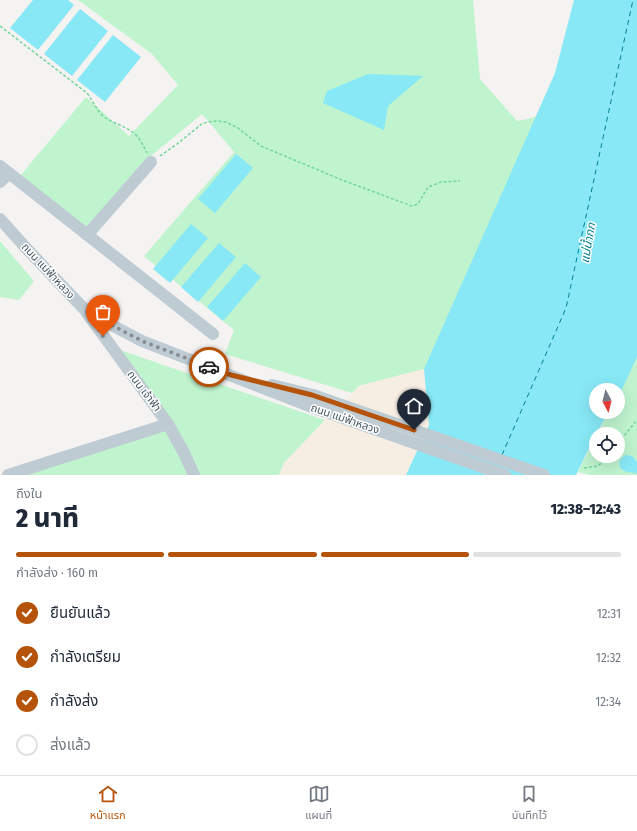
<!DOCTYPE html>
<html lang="th">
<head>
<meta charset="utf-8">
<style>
	body { margin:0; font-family:"Fira Sans Condensed","Noto Sans Thai",sans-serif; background:#f6f6f7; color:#1f2937; height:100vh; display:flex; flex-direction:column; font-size:15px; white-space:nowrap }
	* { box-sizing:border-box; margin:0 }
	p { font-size:13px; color:#747a83 }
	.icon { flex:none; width:22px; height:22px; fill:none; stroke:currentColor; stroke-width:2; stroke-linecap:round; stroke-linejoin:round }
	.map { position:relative; height:475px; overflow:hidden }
	.drawer { display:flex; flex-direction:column; background:#fff; flex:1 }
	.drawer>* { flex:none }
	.needle { width:26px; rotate:173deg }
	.tools { position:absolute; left:589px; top:383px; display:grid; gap:8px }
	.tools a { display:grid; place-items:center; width:36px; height:36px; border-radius:50%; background:#fff; box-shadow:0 4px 16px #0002; font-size:20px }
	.pin { position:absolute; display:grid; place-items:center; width:34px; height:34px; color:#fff; margin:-41px -17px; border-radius:50% 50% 50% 0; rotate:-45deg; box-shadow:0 0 4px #0007 }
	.pin .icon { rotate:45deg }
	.courier { position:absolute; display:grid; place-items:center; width:40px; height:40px; margin:-20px; border:3px solid #b45309; border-radius:50%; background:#fff; color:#222; box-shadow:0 1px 5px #0007 }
	.headline em { font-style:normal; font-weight:800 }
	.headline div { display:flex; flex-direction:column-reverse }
	.headline { display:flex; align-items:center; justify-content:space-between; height:68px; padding:0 16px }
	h1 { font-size:26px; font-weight:800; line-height:30px }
	.bar { display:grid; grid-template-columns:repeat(4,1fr); gap:6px 4px; align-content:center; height:48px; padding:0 16px }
	.bar i { height:5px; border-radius:3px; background:#e0e1e3 }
	.bar .on { background:#b45309 }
	.bar p { grid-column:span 4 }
	ol { padding:0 16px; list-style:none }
	li { display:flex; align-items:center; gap:12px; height:44px }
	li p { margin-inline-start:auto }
	li .icon { padding:4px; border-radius:50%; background:#b45309; color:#fff; stroke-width:4 }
	li:last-child { color:#747a83 }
	li i { width:22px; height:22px; border:2px solid #e0e1e3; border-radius:50% }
	.menu { display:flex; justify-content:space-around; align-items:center; height:56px; border-top:1px solid #e0e1e3; background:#fff; font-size:11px; color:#747a83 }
	.menu a { display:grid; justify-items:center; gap:2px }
	.menu .on { color:#b45309 }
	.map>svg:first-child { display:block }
	.green { fill:#bff4cf }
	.sand { fill:#f6eee3 }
	.water { fill:#88e8f5 }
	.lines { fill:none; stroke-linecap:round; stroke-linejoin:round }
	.ferry { stroke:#048192; stroke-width:1; stroke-dasharray:5 4; stroke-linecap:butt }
	.path { stroke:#73d69c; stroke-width:1.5; stroke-dasharray:3 2; stroke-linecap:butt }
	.minor { stroke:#bfcbd3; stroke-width:12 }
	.done { stroke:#858e94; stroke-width:4; stroke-dasharray:0 7.2 }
	.route { stroke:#b45309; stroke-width:5 }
	.labels { text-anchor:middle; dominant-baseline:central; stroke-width:3; stroke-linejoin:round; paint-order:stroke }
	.street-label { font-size:11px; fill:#485862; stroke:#fff }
	.water-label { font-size:12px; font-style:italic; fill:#048192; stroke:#fff }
</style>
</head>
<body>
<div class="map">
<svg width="637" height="475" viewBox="0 0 637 475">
	<rect width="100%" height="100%" fill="#f5f2f2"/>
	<!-- green -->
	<g class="green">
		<polygon points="78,0 473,0 480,79 517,121 536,117 516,177 424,369 359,386 352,393 225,354 234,330 144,256 234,152 202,114 145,161 85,228 20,176 86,97 129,136 178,85 152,54"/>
		<polygon points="0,241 34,281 19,300 0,297"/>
		<polygon points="111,347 325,420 284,463 279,475 8,475 167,424"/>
		<polygon points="637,357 637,475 590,475 578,472 596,436 596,456 618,456 618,434 597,434 609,412 618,412 618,397"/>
	</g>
	<!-- sand -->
	<polygon class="sand" points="424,369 429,425 406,475 279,475 284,463 359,386"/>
	<!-- water -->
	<g class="water">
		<polygon points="33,0 68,0 74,5 38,50 10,28"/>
		<polygon points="574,0 637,0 637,357 625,383 618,397 618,390 596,390 596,412 609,412 596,434 576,475 406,475 429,425 424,369 555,73"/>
		<polygon points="80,9 108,31 72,76 44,54"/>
		<polygon points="113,35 141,57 105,102 77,80"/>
		<polygon points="368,74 423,76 388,106 384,130 323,103 327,91"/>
		<polygon points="236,154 253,168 215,213 198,199"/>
		<polygon points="191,224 208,238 170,283 153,269"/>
		<polygon points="219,243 236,257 198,302 181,287"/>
		<polygon points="245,263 261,277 223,321 207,307"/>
		<path d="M626,455l6,1 5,6v12c-4,-2 -6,-1 -10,-2 -10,-3 -10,-13 -1,-17z"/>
	</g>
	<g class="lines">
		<!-- ferry -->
		<polyline class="ferry" points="502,455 566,308 633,0"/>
		<!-- path -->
		<g class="path">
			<path d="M0,26l87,67c6,8 9,16 16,23 9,7 19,9 28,15 8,5 12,14 16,22"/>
			<polyline points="160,156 177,144 203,123 216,121 226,122 238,128 261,146 342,180 412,206 418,204 428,187 441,182 460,181"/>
			<polyline points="618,443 637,420"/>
			<polyline points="584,468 598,466 609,456"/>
		</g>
		<!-- minor -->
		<g class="minor">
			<polyline points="0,166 213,334"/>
			<polyline points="0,182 9,173"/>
			<polyline points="0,219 26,248 87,312 142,341 309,406 505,475"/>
			<polyline points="87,235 151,162"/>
			<polyline points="87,313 168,424 184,453 194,475"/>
			<polyline points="272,385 313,395 544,475"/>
			<polyline points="8,475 168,424"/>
		</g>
	</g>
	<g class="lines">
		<!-- done -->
		<polyline class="done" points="103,336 87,312 142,341 209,367"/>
		<!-- route -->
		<polyline class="route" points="209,367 231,375 312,395 414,430"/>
	</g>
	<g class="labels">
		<!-- street labels -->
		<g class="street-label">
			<text transform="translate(48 271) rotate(47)">ถนน แม่ฟ้าหลวง</text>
			<text transform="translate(144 391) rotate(53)">ถนน เจ้าฟ้า</text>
			<text transform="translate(345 419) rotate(19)">ถนน แม่ฟ้าหลวง</text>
		</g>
		<!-- water labels -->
		<g class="water-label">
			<text transform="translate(588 243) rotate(-80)">แม่น้ำกก</text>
		</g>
	</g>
</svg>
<div class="tools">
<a><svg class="needle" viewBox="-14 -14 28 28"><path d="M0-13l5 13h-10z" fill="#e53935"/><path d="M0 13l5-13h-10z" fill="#747a83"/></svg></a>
<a><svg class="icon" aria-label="locate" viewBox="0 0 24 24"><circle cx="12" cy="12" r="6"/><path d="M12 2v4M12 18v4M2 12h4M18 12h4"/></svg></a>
</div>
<div class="pin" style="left:103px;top:336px;background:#ea580c"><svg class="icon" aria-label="bag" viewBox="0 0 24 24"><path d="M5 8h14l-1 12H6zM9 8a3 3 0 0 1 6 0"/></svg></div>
<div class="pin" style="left:414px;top:430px;background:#1f2937"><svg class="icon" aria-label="home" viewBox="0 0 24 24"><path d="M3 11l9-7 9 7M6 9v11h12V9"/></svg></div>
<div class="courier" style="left:209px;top:367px"><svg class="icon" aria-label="car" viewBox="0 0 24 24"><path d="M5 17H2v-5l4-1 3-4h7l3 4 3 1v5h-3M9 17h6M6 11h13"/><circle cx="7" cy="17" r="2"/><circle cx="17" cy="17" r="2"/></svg></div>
</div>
<section class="drawer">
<div class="headline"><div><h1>2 นาที</h1><p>ถึงใน</p></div><em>12:38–12:43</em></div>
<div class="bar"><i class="on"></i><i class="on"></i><i class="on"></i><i></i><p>กำลังส่ง · 160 m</p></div>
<ol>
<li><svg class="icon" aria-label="check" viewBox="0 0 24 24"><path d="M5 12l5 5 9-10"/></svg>ยืนยันแล้ว<p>12:31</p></li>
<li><svg class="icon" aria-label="check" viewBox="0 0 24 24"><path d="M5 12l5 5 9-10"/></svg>กำลังเตรียม<p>12:32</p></li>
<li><svg class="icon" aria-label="check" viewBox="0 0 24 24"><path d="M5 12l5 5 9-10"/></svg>กำลังส่ง<p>12:34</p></li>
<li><i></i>ส่งแล้ว</li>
</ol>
</section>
<nav class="menu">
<a class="on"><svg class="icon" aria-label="home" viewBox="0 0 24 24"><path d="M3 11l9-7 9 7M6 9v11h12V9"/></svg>หน้าแรก</a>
<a><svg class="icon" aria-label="map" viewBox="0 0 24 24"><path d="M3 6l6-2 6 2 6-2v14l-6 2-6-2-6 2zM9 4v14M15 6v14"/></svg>แผนที่</a>
<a><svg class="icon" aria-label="saved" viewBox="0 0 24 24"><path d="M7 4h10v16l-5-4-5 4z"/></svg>บันทึกไว้</a>
</nav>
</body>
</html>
